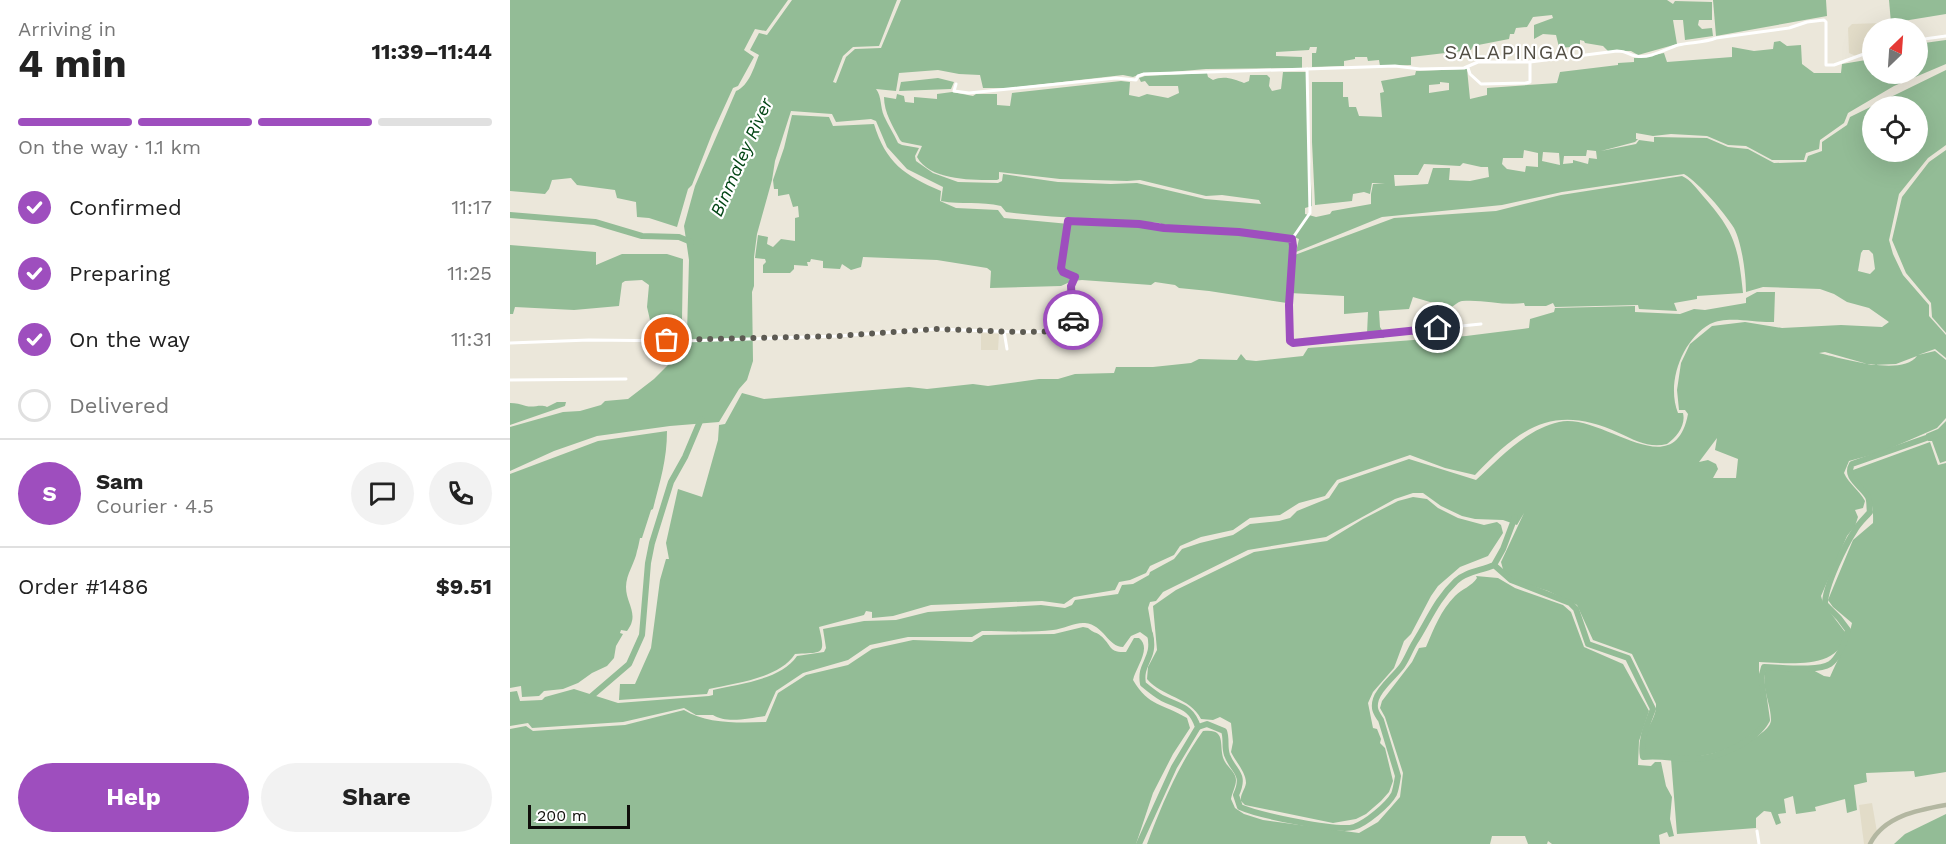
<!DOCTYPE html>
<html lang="en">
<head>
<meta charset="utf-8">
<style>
	body { margin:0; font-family:"Work Sans",sans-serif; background:#f2f2f2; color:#222; height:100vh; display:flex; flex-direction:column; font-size:22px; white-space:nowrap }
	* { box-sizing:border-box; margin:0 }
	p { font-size:20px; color:#767676 }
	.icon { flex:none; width:33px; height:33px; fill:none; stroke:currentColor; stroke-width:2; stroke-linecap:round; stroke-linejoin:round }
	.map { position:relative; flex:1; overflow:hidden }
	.panel { display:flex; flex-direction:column; background:#fff; width:510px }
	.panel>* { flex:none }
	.needle { width:39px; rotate:25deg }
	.controls { position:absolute; left:1352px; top:18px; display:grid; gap:12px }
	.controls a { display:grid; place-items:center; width:66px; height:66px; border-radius:50%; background:#fff; box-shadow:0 6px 24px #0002; font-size:30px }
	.scale { position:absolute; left:18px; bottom:15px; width:102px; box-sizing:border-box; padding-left:6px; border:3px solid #100f0b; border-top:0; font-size:16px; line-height:21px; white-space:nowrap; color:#100f0b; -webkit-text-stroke:4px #fff; paint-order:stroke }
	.pin { position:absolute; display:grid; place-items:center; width:51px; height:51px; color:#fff; margin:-26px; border:3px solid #fff; border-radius:50%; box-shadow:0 2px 6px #0007 }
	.courier { position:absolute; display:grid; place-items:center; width:60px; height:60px; margin:-30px; border:4px solid #9e4ebe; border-radius:50%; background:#fff; color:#222; box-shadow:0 2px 8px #0007 }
	.overview em { font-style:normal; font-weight:700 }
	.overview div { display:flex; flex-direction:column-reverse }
	.overview { display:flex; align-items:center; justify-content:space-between; height:102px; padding:0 18px }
	h1 { font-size:39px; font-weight:700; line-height:45px }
	.bar { display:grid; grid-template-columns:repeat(4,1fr); gap:9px 6px; align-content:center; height:72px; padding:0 18px }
	.bar i { height:8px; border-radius:4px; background:#e0e0e0 }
	.bar .selected { background:#9e4ebe }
	.bar p { grid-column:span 4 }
	.line { display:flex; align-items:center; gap:15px; padding:0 18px; border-top:2px solid #e0e0e0 }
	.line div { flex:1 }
	.round { display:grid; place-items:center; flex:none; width:63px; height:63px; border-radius:32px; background:#f2f2f2 }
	ol { padding:0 18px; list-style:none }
	li { display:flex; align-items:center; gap:18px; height:66px }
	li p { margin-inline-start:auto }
	li .icon { padding:6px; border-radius:50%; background:#9e4ebe; color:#fff; stroke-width:4 }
	li:last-child { color:#767676 }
	li i { width:33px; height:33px; border:3px solid #e0e0e0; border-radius:50% }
	.primary-button { display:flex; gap:12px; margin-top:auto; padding:12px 18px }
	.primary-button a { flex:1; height:69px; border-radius:36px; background:#9e4ebe; color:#fff; font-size:24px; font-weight:700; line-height:69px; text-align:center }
	.primary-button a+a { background:#f2f2f2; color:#222 }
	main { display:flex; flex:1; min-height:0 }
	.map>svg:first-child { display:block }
	.built { fill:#e2dcc8 }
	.water { fill:#93bc96; fill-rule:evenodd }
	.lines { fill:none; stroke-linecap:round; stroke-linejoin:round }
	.river { stroke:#93bc96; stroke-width:6 }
	.street { stroke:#fff; stroke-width:3 }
	.secondary { stroke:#b3b7a1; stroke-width:4.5 }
	.done { stroke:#5d5b53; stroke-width:6; stroke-dasharray:0 10.8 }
	.route { stroke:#9e4ebe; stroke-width:8 }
	.labels { text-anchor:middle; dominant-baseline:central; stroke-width:4.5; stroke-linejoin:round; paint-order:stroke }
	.water-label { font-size:18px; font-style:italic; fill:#034615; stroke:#fff }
	.quarter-label { font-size:20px; letter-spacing:1.5px; fill:#514d43; stroke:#fff }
</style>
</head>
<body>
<main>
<section class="panel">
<div class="overview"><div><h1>4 min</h1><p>Arriving in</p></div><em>11:39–11:44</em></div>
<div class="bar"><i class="selected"></i><i class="selected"></i><i class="selected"></i><i></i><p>On the way · 1.1 km</p></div>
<ol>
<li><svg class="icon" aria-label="check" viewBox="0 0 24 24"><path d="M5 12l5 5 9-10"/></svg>Confirmed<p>11:17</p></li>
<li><svg class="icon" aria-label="check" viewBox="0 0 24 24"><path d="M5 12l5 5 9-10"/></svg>Preparing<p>11:25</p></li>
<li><svg class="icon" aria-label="check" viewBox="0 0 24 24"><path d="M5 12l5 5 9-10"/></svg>On the way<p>11:31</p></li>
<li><i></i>Delivered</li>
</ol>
<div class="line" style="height:108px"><b class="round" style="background:#9e4ebe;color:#fff">S</b><div><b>Sam</b><p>Courier · 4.5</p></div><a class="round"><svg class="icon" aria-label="chat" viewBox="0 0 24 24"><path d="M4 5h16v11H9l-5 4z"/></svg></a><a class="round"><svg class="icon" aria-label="phone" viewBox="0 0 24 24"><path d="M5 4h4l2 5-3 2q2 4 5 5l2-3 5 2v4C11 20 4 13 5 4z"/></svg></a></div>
<div class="line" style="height:78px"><div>Order #1486</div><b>$9.51</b></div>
<div class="primary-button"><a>Help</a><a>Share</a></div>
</section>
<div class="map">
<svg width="1436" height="844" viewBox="0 0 1436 844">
	<rect width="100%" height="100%" fill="#ebe7da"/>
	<!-- built -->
	<g class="built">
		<polygon points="1371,23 1372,28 1362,28 1362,54 1346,56 1339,53 1338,28 1342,24"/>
		<polygon points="471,333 489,334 488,350 471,350"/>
		<polygon points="1362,803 1367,832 1358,844 1354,844 1349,805"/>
	</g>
	<!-- water -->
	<g class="water">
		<polygon points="0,0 278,0 256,31 245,29 234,50 244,57 228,86 223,88 202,134 182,185 178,189 167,227 139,218 127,217 126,202 107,198 105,190 67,185 61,178 42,180 39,189 35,194 0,191"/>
		<path d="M282,0h105l-18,46 -26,1 -10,9 -10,26 3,1 10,-26 9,-8 26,-1 20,-48h766l6,4 2,-3 37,1v18h-13l-1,5 4,4 10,-1 1,8 -28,4 -2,-20h-10l4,24 -39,11 -7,-4h-23l-5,-5 -18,-3 -1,-2 -4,-1v6l-19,2 -2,-1 -3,-12 -13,-1 -9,5v-14l19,-7 -1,-3 -19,2 -6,10 -11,1 -2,6h-4l-1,5 -36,7 -2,4 -60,7v8l-31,1 -1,-6 -11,1 -1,-4h-12v2l-11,2v5l-32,1v-14h4l1,-6h-7l-1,3 -33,2v4l26,1v11l-96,1 -35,3 -28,1 -10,4 -10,-2 -114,13h-26l-3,-13 -21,-1 -21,-4 -39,3 -3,18 -20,-2c6,8 4,18 8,27 4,9 10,18 14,27l4,2 17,3 -4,8 1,5 17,12 25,9 40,1 4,-2 1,-7 55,8 53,2 26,-1 68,16 56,5 -2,-4 -37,-5 -16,1 -66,-16 -13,1 -67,-2 -61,-7v7l-2,1c-23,0 -67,1 -80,-23l5,-11 -20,-4 -2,-2c-7,-14 -16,-27 -16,-43l12,2 1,-5 7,2 1,6 9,1v-6l23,2v-5l15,-2 21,4 3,-2h21v11l13,1 2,-13 109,-12 9,1 -1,13 10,2 8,-3 21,4 11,-5 -1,-7h-29l-4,-5 -4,1 -2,-4 6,-2 62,-3 1,4 5,3c10,-5 22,-1 31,3l5,-2 1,-6h17l3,3 -1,8 3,5 9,-2 2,-17h23l6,134 -7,2v6l11,3 14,-3 2,-3 39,-7v-10l2,-10 12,-1h-13l-2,11 -6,-2 -11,2 -1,7 -37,4 -3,-63v-60h31v15h5l1,10h7l3,9 23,1 -2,-24 4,-1 -3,-11 34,-6 1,-4 51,-2 3,30 17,-4v-7l70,-5 3,-11 58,-7v-2l16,-1v-4h2l28,-5 3,9 65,-5v-10l22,4 19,-2 1,-7 6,-1 7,5 14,-1 1,19 12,9h27l1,-9 30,-5v15h9l1,4 7,-1v-3h28v-30l29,-4v24l-52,22 -46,27 -4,10 -24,17 -1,9 -13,4 -2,7h-32l-26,-14 -18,-1 -21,-9 -36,-2 -18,2 -17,-3v6h2l-3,3 -34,9 35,-7 3,-4 15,2v-5l53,1 21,9 20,2 26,14 32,-1 2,-6 14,-5v-9l25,-17 3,-8 96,-47v75l-18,13 -29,36 -10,46 4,14 10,21 26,30v11l17,19v23l-11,-9 -17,6 17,-4 11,9v58l-9,10 -55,24 -33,9 -5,12c5,11 15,17 21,28l-2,7 -8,2 3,7 -3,9 -8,10 -26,60 2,7 22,29c-2,39 -60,31 -86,30v13l6,46c-4,6 -8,9 -13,13 -30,25 -71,27 -108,20 -6,-20 13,-32 12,-50l-24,-50 -39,-14 -16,-35 -29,-14 -34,-11 -10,-7 -3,-11 23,-49 -7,12 -14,-5 -28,-1 -13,-3 -21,-10 -18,-13h-10l-18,6 -69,38 -78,13 -85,42 -7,9 -6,1 -2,6 6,34 -14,-10 -9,4 -8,11c-15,0 -19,-22 -38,-24 -10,-1 -22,6 -32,7 -23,3 -48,1 -71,1l-10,6h-64l-38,8 -22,15 -45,13 -27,18 -11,25c-16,2 -38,8 -52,-1h-17l-12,-7 -61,14 -91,6 -4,-5 -18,3v-34l7,-1 3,10 22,-1 3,-3 29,-8 44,14 91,-7 4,-1v-5c25,-6 68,-10 84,-34l27,-4 2,-4 -3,-19 41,-8 32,-1 32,-8 113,-7 24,3 7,-3 3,-5 43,-6 4,-9 11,-1 16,-9 1,-3 24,-13 8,-10 18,-6 33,-8 17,-11 29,-3 11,-3 7,-7 32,-13 10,-15 70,-24 67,21c25,-23 49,-50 83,-58 43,-10 115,66 129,-8l-3,-4h-6l-2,-20 4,-27 9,-19 22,-18 33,-4 37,6 59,-3 41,2 7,-5 -20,-14 -22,-6 -13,-8 -14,-5 -57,-2 -17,5c0,-17 -4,-49 -12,-64 -10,-16 -34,-44 -50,-54l-122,18 -60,13 -120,12 -86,35 3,-13 -5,-2 -55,-7 -77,-5 -2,-2c-51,-5 -103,-4 -154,-11l-5,-6c-20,-5 -40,-1 -60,-5l2,-14 -36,-18 -20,-22 -11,-26 -5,-2 -35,3 -4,-8 -41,-3 -16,50 -3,19 -15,54 -3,23v29l-2,6 1,69 -6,19 -8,9 -20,33 -49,4 -73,10 -43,15 -44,20v-44l53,-15 17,-1 21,-6 4,-4 23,-2 26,-20 32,-32 1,-9 -10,-1 -2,-14 -25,-3 -3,-13 2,-22 -7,-5 -17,1 -3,2 -3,23 -45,4 -59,-3 -2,7h-3v-69l86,7v13l26,-11h45l16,5 -1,60 5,15 2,-74 -5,-34 11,-40 41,-95c13,-5 18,-24 23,-36l-9,-5 9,-17 8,2zM930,82l9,1v7l-20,3v-8l11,-1zM1362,106h45v46h-45zM1014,150l14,3v14l-12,-1 -1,6 -18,-3 -5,-5 1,-6h20zM1077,150l9,1 1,8 -8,-1 -1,6 -15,-4v3l-10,1 1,-8h22zM1033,152l16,1 1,12 -18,-4zM953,163l18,4h7l1,10 -19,4 -21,-1 1,-12h-17l-5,16 -33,2 -1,-11h24l6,-11 36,2zM1353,250h6l4,4 2,15 -5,5 -12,-3 3,-18zM1315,352l46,13 25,-1 21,-8c-15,21 -76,2 -98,-3zM1207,438l-2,12 23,9 -2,19h-23l5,-9 -2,-5 -8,-4 -9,2z"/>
		<polygon points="1203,0 1316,0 1317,16 1206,36"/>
		<polygon points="1379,0 1436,0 1436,14 1381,23"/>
		<polygon points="428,78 444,82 441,89 389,91 391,82"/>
		<path d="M282,115l37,2 4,9 41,-2c12,39 30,51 67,67l-1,10 16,7 42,2 6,8 65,6 87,2 6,5 67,2 60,9 2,1 1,13 102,-38 102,-7 65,-16 121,-19c9,4 15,13 21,20 32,36 35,50 40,97l-46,3v3l-23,4 3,8 -38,-2 -1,-4 -83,2 -2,-4 -7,3h-21l-1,-3c-21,3 -41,-4 -62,-2 -5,1 -8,5 -12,7l-8,-6h-12l-17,-5 -4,12 -30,2 1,16 5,8 -1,3h-12v-4h-5l1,-22 -24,2v-18l-54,-3 -3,10 -78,-12 -30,-3 -4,-3 -20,-3 -4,3 -69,-5 -10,1 -11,5 -71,2 1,-17 -4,-3 -50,-8 -74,-3 -2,10 -10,3 -9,-6 -2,5 -17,-1v-7l-12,-2 -1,3h-3l1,4 -14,-1v4l-4,4h-27v-8l3,-3 -1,-3 -10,-1 3,-23 10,2 -1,7 6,3 8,-8 14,2v-23l4,-1 -1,-11 -5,1 -4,-13 -11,2v-7h-4l-1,-9 11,-32z"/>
		<polygon points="1436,150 1436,333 1422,317 1421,303 1396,273 1382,240 1392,197 1419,162"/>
		<path d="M1247,292h18l-1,30c-18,1 -47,-7 -64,2 -28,16 -44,59 -32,89h5c3,12 -6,24 -16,31 -18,4 -31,-3 -48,-11 -65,-30 -98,-6 -144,42l-30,-7 -35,-13 -73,25 -12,16 -26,7 -19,12 -30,3 -17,12 -32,7 -21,9 -6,9 -24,11 -4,7 -16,7 -11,2 -4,8 -41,7 -10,7 -22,-3 -111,4 -38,11 -21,2v-6l-6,-1 -2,4 -45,12c7,29 4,25 -24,27 -15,24 -59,29 -86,35l-2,5 -88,6 1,-16h15l16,-36 9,-68 6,-21h3l-3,-16 12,-54 24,8 16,-57 1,-15 6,-1 17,-31 22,6 145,-12 18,2 46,-5 15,2 51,-7h19l17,-5 39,-1 2,-6h37l38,-4 8,-4 38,1 4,-6 5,6 10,1 47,-5 5,-8 158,-12 63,-8 1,-9 24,-7 1,-4 80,-2v6l45,2 14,-5 11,1 41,-7v-5z"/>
		<path d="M47,402h9l-1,4 -55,19v-22c6,0 10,1 16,3 8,2 14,-2 21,1z"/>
		<polygon points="1436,421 1436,461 1430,463 1422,441 1418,441 1416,434 1428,429"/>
		<path d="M157,431c0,29 -7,50 -14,78l-2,1 -9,28h-2c-1,5 -2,10 -3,13 -2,12 -11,23 -11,36 0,17 14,27 1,44l-6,-1 -1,3 3,1 -7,12 -2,12 -7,8 -15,7 -14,10 -15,6 -19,2 -5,5 -17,1 -1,-11 -11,2v-214l88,-33z"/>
		<path d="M1420,442l8,23 8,-2v309l-31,5 -1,-6 -48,2 1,9 -13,3 3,25 -10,3 -2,-14 -30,8 1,4 -20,3 -3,-18 -9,3 2,14 -8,1 3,9 -5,2 -5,-13 -7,-1 -8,7v10l-79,6 -6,-75c9,0 20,3 29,1 14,-1 71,-24 71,-40 0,-17 -11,-35 -5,-51h45l13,7 6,1c8,-19 18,-34 22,-54l-19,-16 -5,-7 25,-60 20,-17c1,-25 -5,-30 -21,-48l1,-5z"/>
		<path d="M903,497l14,2 11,9 20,10 26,7 13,-3 4,3 2,8 -15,23 -28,11 -22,19 -7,10 -20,38 -7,7 -10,27 -21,24 -5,11 5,25 4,1 4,10 -1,4 5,5 8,33 -4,11 -8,9 -15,13 -10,5 -23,4 -88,-18 -4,-4c-1,-7 4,-11 5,-18 0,-11 -11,-22 -15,-31l2,-10 -2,-19 -11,-6 -7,3 -12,-1c-11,-22 -39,-22 -54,-40l1,-12 9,-17 -4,-44 23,-16 78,-38 73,-11 36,-22 35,-18z"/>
		<path d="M966,576l22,2 17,10 48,17 8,7 13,35 39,17 26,47 -10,30 -1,24 13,1 4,-4h6l5,24 6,11 -2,22 4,17 -5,1 -2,-5 -8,3 1,9h-108l-4,-3 -1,3h-19l-3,-8h-33l-2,8h-343c15,-40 31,-78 56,-113 25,-3 15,15 21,29 3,7 12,12 12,20 0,6 -4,13 -5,19l4,9 9,6 19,6 96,13 19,-11 22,-25 3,-24 -18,-56 -5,-9 2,-7 30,-39 7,-14 7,-1c8,-19 15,-37 29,-51 7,-7 17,-10 22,-18z"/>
		<path d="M573,627l5,1c5,5 9,4 13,8 11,9 7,17 25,16l8,-14h5c13,10 -3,29 -6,42 16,27 29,23 54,38l3,10 -17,26 -20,39 -17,51h-626v-115l16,-3 7,5 92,-6 59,-15c22,14 56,13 82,12l12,-29 28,-18 42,-10 24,-16 41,-9 59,2 11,-7 71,-1z"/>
		<polygon points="1436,814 1436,844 1384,844 1395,834"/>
	</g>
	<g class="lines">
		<!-- river -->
		<g class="river">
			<polyline points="0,215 85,222 132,236 169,237 181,242"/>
			<path d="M984,565l17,15 59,23 6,6 12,35 40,14 25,51c-6,16 -13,31 -10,48 17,-2 34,2 52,2 24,-1 60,-17 72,-39l-6,-42 3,-11c16,0 54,5 66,-3 10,-7 15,-23 18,-34l-9,-12 -14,-14c0,-18 20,-59 30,-74 4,-7 10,-12 15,-18 -1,-5 0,-11 -2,-15 -6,-11 -24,-19 -16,-33l94,-33"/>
			<polyline points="77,700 119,664 132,635 138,563 142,543 161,482 175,457 191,419"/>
			<path d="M688,727l9,-3 17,7c3,8 0,15 3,24 7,18 19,18 9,40l4,12c18,8 98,25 114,20 12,-4 34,-22 40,-33 2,-5 3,-12 4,-18l-17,-56c-5,-7 -8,-12 -5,-21 4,-12 18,-22 26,-33 5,-7 8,-16 13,-24 14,-22 21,-42 41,-61 11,-10 25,-10 38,-16l9,-16 12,-32"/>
			<path d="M629,844l35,-77 24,-40c-7,-21 -18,-20 -36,-29 -7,-4 -13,-9 -19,-14 -4,-22 13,-24 7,-50"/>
		</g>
		<!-- street -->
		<g class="street">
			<polyline points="1407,40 1436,36"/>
			<polyline points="958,68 960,74 971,84 1016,83 1020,82 1020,62"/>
			<path d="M797,69l88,-3 25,3 44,-1 14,-6h52l87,-11c11,0 11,4 19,5 13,3 30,-7 42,-11 13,-3 26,-2 38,-7l73,-10 18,-6 17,-2 2,2v43h8l38,-14"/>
			<polyline points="446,84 444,91 459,93 606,78 626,80 628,76 634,74 797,69 800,213 782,239 783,246 779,305 780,341 783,343 971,324"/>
			<polyline points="494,331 497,349"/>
			<polyline points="0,343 79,340 173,341 328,336 426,329 508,332 562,331 563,328 561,296 562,284 565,277 555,273 551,268 558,221 729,232 782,239"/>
			<polyline points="0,380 116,379"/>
			<polyline points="1247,831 1249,844"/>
		</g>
		<!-- secondary -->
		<path class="secondary" d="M1360,844c14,-28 48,-34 76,-39"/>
	</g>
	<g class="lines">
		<!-- done -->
		<polyline class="done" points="157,340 328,336 426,329 508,332 562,331 563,329 563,320"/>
		<!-- route -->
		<polyline class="route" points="563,320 561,286 565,277 553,272 551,268 558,221 629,224 654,228 729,232 782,239 783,246 779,305 780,341 783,343 928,328"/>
	</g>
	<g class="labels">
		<!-- water labels -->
		<g class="water-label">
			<text transform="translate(231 157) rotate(-66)">Binmaley River</text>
		</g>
		<!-- quarter labels -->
		<g class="quarter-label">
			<text x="1005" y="52">SALAPINGAO</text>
		</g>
	</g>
</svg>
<div class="controls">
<a><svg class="needle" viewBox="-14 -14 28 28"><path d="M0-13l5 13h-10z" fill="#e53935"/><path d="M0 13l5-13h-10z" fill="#767676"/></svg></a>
<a><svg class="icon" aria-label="locate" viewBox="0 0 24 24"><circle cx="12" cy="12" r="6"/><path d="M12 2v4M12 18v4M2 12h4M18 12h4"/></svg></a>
</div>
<div class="scale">200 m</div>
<div class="pin" style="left:157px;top:340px;background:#ea580c"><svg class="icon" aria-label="bag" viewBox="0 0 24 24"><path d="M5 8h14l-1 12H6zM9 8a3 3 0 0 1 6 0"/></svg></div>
<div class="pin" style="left:928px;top:328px;background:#1f2937"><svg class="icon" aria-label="home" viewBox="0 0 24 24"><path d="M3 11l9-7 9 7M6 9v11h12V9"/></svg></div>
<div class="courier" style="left:563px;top:320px"><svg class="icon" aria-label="car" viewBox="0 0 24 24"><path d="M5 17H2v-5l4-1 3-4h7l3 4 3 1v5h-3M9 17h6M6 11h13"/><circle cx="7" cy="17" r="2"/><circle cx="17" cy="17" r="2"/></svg></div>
</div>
</main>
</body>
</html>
